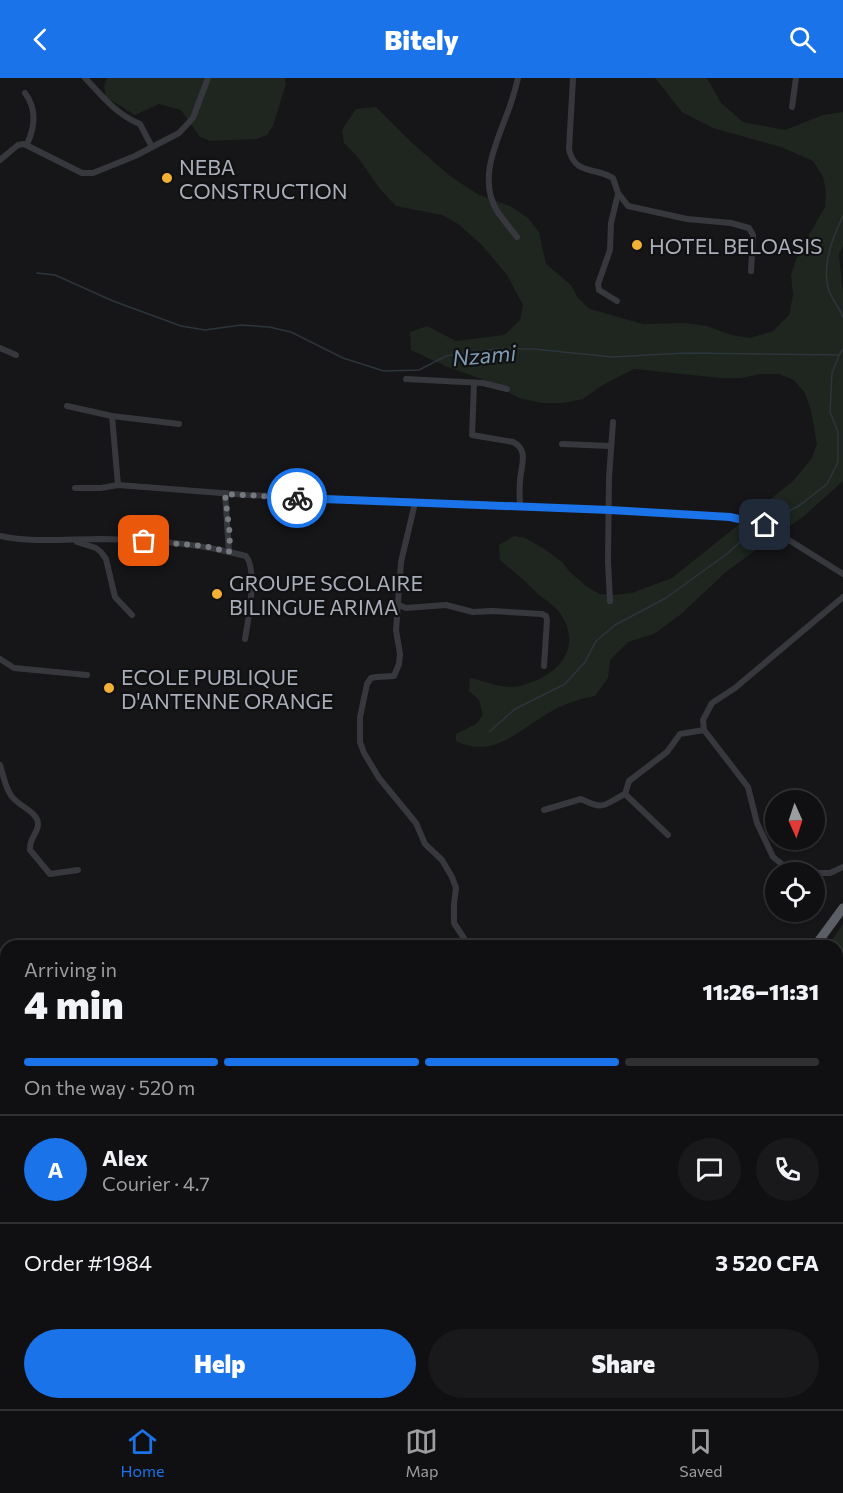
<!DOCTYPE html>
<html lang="en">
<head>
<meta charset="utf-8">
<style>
	body { margin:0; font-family:Commissioner,sans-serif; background:#19191b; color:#f1f3f6; height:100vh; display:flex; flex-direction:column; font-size:22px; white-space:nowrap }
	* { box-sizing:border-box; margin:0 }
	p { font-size:20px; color:#9c9d9f }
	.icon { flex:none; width:33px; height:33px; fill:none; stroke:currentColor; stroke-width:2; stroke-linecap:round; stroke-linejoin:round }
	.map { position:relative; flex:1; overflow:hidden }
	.drawer { position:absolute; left:0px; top:862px; width:843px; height:470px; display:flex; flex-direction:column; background:#101012; border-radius:18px 18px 0 0; box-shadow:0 2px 4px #0004,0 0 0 2px #303032 }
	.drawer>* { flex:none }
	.needle { width:39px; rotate:177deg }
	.fabs { position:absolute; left:765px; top:712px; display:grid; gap:12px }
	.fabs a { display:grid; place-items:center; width:60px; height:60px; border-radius:50%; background:#101012; box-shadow:0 2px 4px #0004,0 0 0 2px #303032; font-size:30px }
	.pin { position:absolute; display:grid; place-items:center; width:51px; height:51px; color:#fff; margin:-26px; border-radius:12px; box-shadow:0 3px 9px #0006 }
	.courier { position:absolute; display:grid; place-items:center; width:60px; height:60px; margin:-30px; border:4px solid #1a73e8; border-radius:50%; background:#fff; color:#222; box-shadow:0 2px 8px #0007 }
	.summary em { font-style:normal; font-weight:800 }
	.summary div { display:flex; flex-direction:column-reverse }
	.summary { display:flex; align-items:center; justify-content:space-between; height:102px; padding:0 24px }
	h1 { font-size:39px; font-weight:800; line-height:45px }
	.bar { display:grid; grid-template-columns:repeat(4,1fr); gap:9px 6px; align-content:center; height:72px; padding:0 24px }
	.bar i { height:8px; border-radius:4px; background:#303032 }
	.bar .selected { background:#1a73e8 }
	.bar p { grid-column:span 4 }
	.line { display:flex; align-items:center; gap:15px; padding:0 24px; border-top:2px solid #303032 }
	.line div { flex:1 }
	.round { display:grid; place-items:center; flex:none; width:63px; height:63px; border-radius:32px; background:#19191b }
	.cta { display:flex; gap:12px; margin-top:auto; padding:12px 24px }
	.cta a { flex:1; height:69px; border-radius:36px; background:#1a73e8; color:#fff; font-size:24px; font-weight:800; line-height:69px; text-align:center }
	.cta a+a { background:#19191b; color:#f1f3f6 }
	header { display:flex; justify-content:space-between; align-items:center; height:78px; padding:0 24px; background:#1a73e8; color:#fff; font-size:27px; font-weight:800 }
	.menu { display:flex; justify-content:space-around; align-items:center; height:84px; border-top:2px solid #303032; background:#101012; font-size:16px; color:#9c9d9f }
	.menu a { display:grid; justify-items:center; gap:3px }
	.menu .selected { color:#1a73e8 }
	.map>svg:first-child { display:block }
	.green { fill:#1e261f }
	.water { fill:#2c353c }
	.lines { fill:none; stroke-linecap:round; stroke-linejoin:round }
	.stream { stroke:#2c353c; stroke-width:1.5 }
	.minor { stroke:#37383d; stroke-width:6 }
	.trunk { stroke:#5b5e65; stroke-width:9 }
	.done { stroke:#757880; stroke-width:6; stroke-dasharray:0 10.8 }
	.route { stroke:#1a73e8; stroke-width:8 }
	.poi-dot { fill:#f2b134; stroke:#111113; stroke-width:2 }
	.labels { text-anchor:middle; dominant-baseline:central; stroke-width:4.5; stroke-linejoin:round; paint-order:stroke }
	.poi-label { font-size:21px; fill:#a8adb8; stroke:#111113; text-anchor:start }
	.water-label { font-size:22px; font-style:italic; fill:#7f9bb3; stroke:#111113 }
</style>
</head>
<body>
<header><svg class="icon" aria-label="back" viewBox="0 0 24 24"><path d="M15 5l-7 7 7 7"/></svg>Bitely<svg class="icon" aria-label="search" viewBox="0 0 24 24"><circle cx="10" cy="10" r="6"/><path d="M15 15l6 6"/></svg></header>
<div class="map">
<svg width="843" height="1331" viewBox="0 0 843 1331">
	<rect width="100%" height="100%" fill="#161618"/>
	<!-- green -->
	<g class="green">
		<polygon points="107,0 285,0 286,6 273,48 267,57 256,61 210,63 200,59 181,32 159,26 135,37 106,19 104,8"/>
		<path d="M655,0h52l14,25 22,19 42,8 38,-15 20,-3v134l-4,8 4,40v187l-39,35 -77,55 -47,44 -26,19 -26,8 -18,18 -2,18 -13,18c-16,3 -29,7 -43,15 -31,17 -58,49 -96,30v-7l20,-10 7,-9 -4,-15 -10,-9 1,-13c16,3 33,12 50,8 34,-8 63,-34 42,-70 -6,-10 -16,-15 -24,-22 -12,-12 -25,-23 -38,-34l-1,-15 15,-9 11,2 18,10 19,14 8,10 16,14 14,8 13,1 19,-2 40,-15 121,-97 19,-23 5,-14 -6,-33 -6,-18 -11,-13 -15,-6h-18l-20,4h-21l-86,-9 -33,17 -18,13 -19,4h-22l-23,-5 -32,-17 -42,-15 -34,-16 -1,-18 17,-6 29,15 48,-6 16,-15 3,-15 -16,-30 -26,-31 -23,-20 -16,-9 -46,-9 -17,-18 -22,-32 -13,-13 -2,-13 14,-21 20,-2 35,35 39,34 29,19 31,11 18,12 11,14 7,32 25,21 7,13 12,11 53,15 41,-1 23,3 24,9 19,3 23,-7 16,-16 4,-20 -2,-20 7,-21 27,-47 1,-17 -3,-13 -10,-16 -32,-14 -68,-19 -31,-16z"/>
		<polygon points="843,846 843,990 837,994 837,868 828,868"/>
		<polygon points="837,1012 843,1013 843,1045 837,1050"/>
		<polygon points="837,1101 843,1103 843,1239 837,1233"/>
		<polygon points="428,1326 488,1326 484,1331 431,1331"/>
		<polygon points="629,1326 822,1326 820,1331 647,1331"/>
	</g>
	<!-- water -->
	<polygon class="water" points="843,1293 843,1331 832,1331 833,1326 837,1326 837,1313"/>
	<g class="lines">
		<!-- stream -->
		<g class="stream">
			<path d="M843,138c-11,22 -22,51 -14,75 3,9 11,17 14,26"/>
			<polyline points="37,195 55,197 113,223 181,248 205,252 241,247 269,249 291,254 343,280 384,293 419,292 446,278 496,271 534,271 612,279 686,275 839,277 843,271"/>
			<polyline points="767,446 800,427 827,406 838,384 838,354 830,334 832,295 839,277"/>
			<polyline points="489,654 515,631 565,606 585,584 596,563 615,547 666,520 728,475 742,462 763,449"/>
			<polyline points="837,964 843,961"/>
		</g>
		<!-- minor -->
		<g class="minor">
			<path d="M85,0c18,19 31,36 55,46l12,23"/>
			<path d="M573,0l-4,71c5,26 26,18 44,29l5,15 10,13 59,13 44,4 18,5 4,7 -2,36"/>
			<path d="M25,15c12,16 10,34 2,51"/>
			<polyline points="792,29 796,0"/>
			<polyline points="0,82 18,67 24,66 82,95 93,95 135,78 179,55 193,40 208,0"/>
			<path d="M517,159c-6,-8 -14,-17 -20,-26 -19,-32 -1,-67 10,-97 5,-12 8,-24 11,-36"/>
			<polyline points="617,223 599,212 598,206 610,172 611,145 618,116"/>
			<polyline points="0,270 16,277"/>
			<polyline points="406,301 483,305 507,311"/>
			<path d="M474,306l-2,51 41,7c17,8 7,26 7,40 -1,8 0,17 0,25"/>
			<polyline points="67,328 112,338"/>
			<polyline points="562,366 611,368"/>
			<polyline points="118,407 112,338 179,346"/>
			<polyline points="75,410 101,410 118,407 247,417 610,432 731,439 765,447 843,496"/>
			<polyline points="415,425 401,484 396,552 400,576 399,586 394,598 377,599 371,600 367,606 360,639 360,664 364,675 379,700 416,745 425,766 442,782 452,799 456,810 454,826 454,845 469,868"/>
			<path d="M0,458c33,7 67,3 101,3 43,1 87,3 128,13l-4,-59"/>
			<polyline points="77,464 96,470 101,474 106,481 115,519 132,537"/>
			<path d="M229,474l17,4c12,15 2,65 -1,83"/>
			<polyline points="610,523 608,483 609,400 613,344"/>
			<polyline points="399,527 406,530 446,527 473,534 492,533 542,536 546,538 547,542 544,588"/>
			<polyline points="0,581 14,590 87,597"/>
			<polyline points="704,652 703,642 712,625 735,610 843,519"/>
			<path d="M0,687c4,12 6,27 15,35 7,7 23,13 23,24 0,10 -9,14 -8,26l20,24 28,-4"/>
			<polyline points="625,716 668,757"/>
			<path d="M544,732l37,-11c24,12 22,6 44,-5l4,-13 38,-29 13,-18 24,-4 44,57 9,36 16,34 10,8 13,6 18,2"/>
			<polyline points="814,795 830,795 843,789"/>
			<polyline points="837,917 843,918"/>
			<polyline points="0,985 6,989"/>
			<polyline points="837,999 843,995"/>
			<polyline points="0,1080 6,1088"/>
			<polyline points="0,1326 6,1309"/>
			<polyline points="627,1326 633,1331"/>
			<polyline points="451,1331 454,1326"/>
		</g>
		<!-- trunk -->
		<g class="trunk">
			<polyline points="815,868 843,830"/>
			<polyline points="471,1331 474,1326"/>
		</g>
	</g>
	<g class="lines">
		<!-- done -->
		<polyline class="done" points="144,463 204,468 229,474 230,458 225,416 297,420"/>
		<!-- route -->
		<polyline class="route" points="297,420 610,432 730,439 765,447"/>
	</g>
	<!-- markers -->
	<g class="poi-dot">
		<circle cx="167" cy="100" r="6"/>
		<circle cx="637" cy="167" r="6"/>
		<circle cx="217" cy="516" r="6"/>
		<circle cx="109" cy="610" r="6"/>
	</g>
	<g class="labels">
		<!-- poi labels -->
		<g class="poi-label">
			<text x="179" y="88">NEBA<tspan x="179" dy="24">CONSTRUCTION</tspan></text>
			<text x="649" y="167">HOTEL BELOASIS</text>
			<text x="229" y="504">GROUPE SCOLAIRE<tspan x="229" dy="24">BILINGUE ARIMA</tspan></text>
			<text x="121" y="598">ECOLE PUBLIQUE<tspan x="121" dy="24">D'ANTENNE ORANGE</tspan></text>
		</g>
		<!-- water labels -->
		<g class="water-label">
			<text transform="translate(484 277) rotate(-5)">Nzami</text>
		</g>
	</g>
</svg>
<div class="fabs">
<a><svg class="needle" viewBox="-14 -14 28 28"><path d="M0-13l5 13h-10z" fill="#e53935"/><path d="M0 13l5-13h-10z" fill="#9c9d9f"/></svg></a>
<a><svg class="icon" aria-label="locate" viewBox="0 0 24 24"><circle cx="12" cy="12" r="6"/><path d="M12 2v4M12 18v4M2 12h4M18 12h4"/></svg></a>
</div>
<div class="pin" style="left:144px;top:463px;background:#ea580c"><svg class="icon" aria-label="bag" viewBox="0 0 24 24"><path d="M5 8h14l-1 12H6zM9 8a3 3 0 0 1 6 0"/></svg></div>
<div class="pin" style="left:765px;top:447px;background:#1f2937"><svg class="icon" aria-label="home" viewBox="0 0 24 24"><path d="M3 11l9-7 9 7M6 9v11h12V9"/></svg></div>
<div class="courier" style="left:297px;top:420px"><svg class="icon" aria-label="bike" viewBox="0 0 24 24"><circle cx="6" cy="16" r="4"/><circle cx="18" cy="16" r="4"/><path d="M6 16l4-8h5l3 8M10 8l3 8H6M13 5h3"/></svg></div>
<section class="drawer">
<div class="summary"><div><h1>4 min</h1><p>Arriving in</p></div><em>11:26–11:31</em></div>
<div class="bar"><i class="selected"></i><i class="selected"></i><i class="selected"></i><i></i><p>On the way · 520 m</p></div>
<div class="line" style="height:108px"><b class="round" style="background:#1a73e8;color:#fff">A</b><div><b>Alex</b><p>Courier · 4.7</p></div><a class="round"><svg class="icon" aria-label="chat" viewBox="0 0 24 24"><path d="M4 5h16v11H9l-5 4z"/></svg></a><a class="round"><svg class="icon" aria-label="phone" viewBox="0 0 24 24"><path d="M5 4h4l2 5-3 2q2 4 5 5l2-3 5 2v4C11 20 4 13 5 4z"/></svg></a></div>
<div class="line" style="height:78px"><div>Order #1984</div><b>3 520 CFA</b></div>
<div class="cta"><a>Help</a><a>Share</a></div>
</section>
</div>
<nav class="menu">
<a class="selected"><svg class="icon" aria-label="home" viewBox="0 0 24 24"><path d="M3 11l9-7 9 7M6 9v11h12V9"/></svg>Home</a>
<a><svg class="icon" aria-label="map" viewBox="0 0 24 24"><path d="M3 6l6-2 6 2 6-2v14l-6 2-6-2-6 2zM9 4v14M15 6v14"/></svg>Map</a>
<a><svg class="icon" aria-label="saved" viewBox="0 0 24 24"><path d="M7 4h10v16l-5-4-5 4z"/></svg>Saved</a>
</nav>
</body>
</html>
